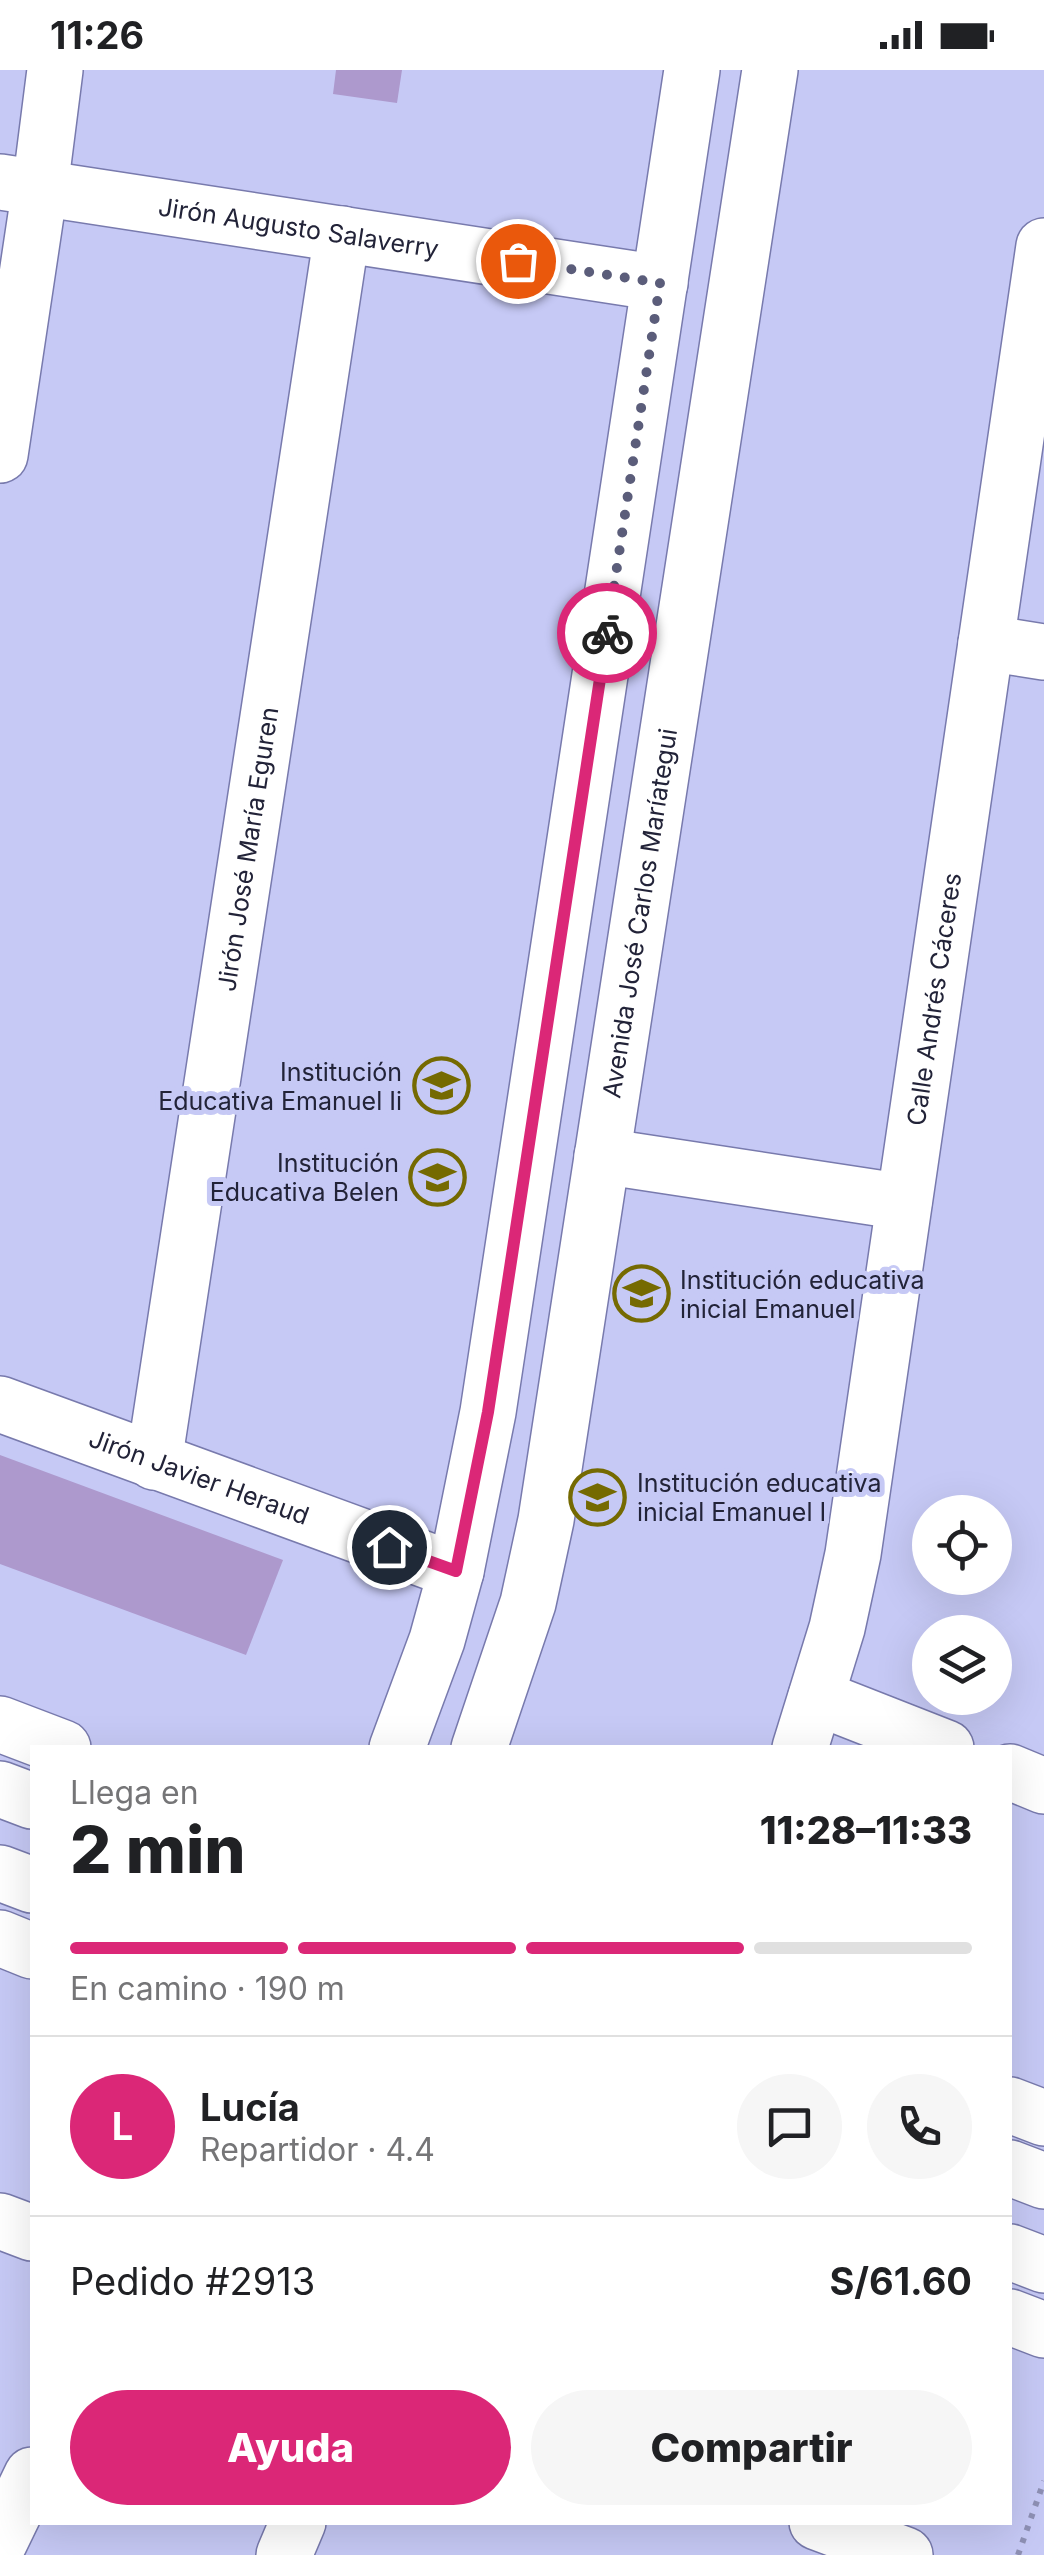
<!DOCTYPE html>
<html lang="es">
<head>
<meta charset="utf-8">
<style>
	body { margin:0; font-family:Inter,sans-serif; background:#f6f6f6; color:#202124; height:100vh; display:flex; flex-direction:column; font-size:38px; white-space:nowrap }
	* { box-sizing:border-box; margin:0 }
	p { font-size:32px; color:#757577 }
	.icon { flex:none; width:55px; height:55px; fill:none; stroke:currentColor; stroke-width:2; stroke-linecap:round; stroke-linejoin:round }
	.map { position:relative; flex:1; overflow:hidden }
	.sheet { position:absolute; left:30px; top:1675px; width:982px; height:780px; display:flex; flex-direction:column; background:#fff; border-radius:0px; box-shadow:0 10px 40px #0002 }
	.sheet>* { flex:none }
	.tools { position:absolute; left:912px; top:1425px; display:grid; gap:20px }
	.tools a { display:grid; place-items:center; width:100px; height:100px; border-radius:50%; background:#fff; box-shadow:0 10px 40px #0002; font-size:50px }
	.pin { position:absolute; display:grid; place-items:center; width:85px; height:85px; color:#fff; margin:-42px; border:5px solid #fff; border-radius:50%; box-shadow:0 2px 10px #0007 }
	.courier { position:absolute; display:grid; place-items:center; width:100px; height:100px; margin:-50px; border:8px solid #db2777; border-radius:50%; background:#fff; color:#222; box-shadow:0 2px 12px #0007 }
	.head em { font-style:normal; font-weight:800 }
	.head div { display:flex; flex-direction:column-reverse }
	.head { display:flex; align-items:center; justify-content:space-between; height:170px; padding:0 40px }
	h1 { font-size:65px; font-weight:800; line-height:75px }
	.bar { display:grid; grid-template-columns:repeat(4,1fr); gap:15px 10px; align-content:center; height:120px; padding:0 40px }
	.bar i { height:12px; border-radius:8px; background:#e0e0e0 }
	.bar .current { background:#db2777 }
	.bar p { grid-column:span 4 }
	.line { display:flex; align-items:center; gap:25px; padding:0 40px; border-top:2px solid #e0e0e0 }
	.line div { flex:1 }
	.round { display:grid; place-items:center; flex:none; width:105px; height:105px; border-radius:52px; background:#f6f6f6 }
	.cta { display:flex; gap:20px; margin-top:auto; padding:20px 40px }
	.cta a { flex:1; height:115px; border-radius:60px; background:#db2777; color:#fff; font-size:40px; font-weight:800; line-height:115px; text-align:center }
	.cta a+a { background:#f6f6f6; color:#202124 }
	.status { display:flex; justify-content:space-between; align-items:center; height:70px; padding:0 50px; background:#fff; direction:ltr }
	.status svg { height:28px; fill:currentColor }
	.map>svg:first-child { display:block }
	.building { fill:#ad99cd }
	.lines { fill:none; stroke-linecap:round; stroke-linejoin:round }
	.minor-casing { stroke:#787aad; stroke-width:58 }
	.major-casing { stroke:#787aad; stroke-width:58 }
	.path { stroke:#8e90b4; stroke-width:6; stroke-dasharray:5 8; stroke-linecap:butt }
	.minor { stroke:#fff; stroke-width:55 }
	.major { stroke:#fff; stroke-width:55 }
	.done { stroke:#5b5d7a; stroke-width:10; stroke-dasharray:0 18 }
	.route { stroke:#db2777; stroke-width:12 }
	.labels { text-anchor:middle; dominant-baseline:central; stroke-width:10; stroke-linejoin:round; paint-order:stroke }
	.street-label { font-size:25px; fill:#222338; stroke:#c6c9f5 }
	.poi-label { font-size:25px; fill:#222338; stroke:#c6c9f5; text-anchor:end }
</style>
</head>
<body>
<div class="status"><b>11:26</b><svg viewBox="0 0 49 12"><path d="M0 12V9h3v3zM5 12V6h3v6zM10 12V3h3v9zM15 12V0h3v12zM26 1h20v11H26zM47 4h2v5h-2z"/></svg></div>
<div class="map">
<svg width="1044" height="2485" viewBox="0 0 1044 2485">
	<rect width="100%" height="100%" fill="#c6c9f5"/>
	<!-- building -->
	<g class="building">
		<polygon points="336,0 402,0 397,33 333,24"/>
		<polygon points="0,1385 283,1490 246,1585 0,1494"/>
	</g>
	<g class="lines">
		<defs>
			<g id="minor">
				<path id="s1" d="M0,112l660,101"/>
				<polyline points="0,385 40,118 55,0"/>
				<polyline points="986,573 1044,582"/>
				<polyline points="602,1086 904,1132"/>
				<path id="s2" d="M0,1334l456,167"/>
				<path id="s3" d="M154,1392l188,-1228"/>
				<polyline points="816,1627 946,1678"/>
				<polyline points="0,1654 63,1678"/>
				<polyline points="397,1678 437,1570 456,1501 488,1342 692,0"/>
				<path id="s4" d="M479,1678l49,-145 18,-83 224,-1450"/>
				<path id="s5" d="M800,1678l37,-120 16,-74 191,-1308"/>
				<polyline points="1010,1702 1044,1716"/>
				<polyline points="0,1868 32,1881"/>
				<polyline points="1010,2035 1044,2048"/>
				<polyline points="0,2151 32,2163"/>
				<polyline points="1010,2247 1044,2260"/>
				<polyline points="817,2452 905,2485"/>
				<polyline points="0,2471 32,2405"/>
				<polyline points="284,2485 298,2452"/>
			</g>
			<g id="major">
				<polyline points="0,1719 32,1731"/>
				<polyline points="0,1803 32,1815"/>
				<polyline points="1010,2098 1044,2111"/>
				<polyline points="1010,2182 1044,2195"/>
			</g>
		</defs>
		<!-- minor casing -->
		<use href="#minor" class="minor-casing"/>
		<!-- major casing -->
		<use href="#major" class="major-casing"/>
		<!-- path -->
		<polyline class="path" points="1018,2485 1044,2411"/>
		<!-- minor -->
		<use href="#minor" class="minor"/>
		<!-- major -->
		<use href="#major" class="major"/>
	</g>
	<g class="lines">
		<!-- done -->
		<polyline class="done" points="518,191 660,213 607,563"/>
		<!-- route -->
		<polyline class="route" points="389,1477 456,1501 488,1342 607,563"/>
	</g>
	<!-- icons -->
	<defs>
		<symbol id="school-ring" viewBox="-11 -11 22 22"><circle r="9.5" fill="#c6c9f5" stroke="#756a01" stroke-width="1.5"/><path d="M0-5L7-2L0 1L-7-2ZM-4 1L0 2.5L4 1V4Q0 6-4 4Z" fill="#756a01"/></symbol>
	</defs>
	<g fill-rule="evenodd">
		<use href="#school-ring" x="410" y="984" width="63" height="63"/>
		<use href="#school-ring" x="406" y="1076" width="63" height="63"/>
		<use href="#school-ring" x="610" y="1192" width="63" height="63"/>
		<use href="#school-ring" x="566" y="1396" width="63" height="63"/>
	</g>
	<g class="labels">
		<!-- street labels -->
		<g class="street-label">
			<text stroke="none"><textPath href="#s1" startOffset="302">Jirón Augusto Salaverry</textPath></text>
			<text stroke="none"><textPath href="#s3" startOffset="620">Jirón José María Eguren</textPath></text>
			<text stroke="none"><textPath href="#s4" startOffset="852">Avenida José Carlos Maríategui</textPath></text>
			<text stroke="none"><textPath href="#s5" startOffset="762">Calle Andrés Cáceres</textPath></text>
			<text stroke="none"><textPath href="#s2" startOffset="212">Jirón Javier Heraud</textPath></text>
		</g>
		<!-- poi labels -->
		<g class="poi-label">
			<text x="402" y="1002">Institución<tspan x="402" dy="29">Educativa Emanuel Ii</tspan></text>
			<text x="399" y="1093">Institución<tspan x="399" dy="29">Educativa Belen</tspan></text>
			<text x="680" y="1210" text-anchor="start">Institución educativa<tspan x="680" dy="29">inicial Emanuel</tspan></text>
			<text x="637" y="1413" text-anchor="start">Institución educativa<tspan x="637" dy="29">inicial Emanuel I</tspan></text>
		</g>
	</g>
</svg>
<div class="tools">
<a><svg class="icon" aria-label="locate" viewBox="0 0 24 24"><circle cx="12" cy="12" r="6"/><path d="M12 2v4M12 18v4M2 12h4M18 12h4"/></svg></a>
<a><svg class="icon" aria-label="layers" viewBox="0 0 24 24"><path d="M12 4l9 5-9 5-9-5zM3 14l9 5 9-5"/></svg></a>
</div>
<div class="pin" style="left:518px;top:191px;background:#ea580c"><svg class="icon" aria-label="bag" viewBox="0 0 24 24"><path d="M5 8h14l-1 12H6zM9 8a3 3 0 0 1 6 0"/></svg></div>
<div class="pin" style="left:389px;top:1477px;background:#1f2937"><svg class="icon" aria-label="home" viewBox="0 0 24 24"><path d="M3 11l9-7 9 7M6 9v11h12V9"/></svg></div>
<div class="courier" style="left:607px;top:563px"><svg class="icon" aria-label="bike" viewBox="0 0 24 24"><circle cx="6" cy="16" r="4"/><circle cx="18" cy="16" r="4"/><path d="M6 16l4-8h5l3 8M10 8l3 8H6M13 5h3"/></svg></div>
<section class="sheet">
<div class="head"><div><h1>2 min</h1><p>Llega en</p></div><em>11:28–11:33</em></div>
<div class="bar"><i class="current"></i><i class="current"></i><i class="current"></i><i></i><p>En camino · 190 m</p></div>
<div class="line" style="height:180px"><b class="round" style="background:#db2777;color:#fff">L</b><div><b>Lucía</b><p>Repartidor · 4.4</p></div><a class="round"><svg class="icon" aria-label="chat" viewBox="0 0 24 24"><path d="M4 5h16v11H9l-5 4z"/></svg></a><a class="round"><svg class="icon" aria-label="phone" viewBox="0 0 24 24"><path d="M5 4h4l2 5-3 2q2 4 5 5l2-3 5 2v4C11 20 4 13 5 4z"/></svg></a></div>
<div class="line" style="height:130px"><div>Pedido #2913</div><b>S/61.60</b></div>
<div class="cta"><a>Ayuda</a><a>Compartir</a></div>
</section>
</div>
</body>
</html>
